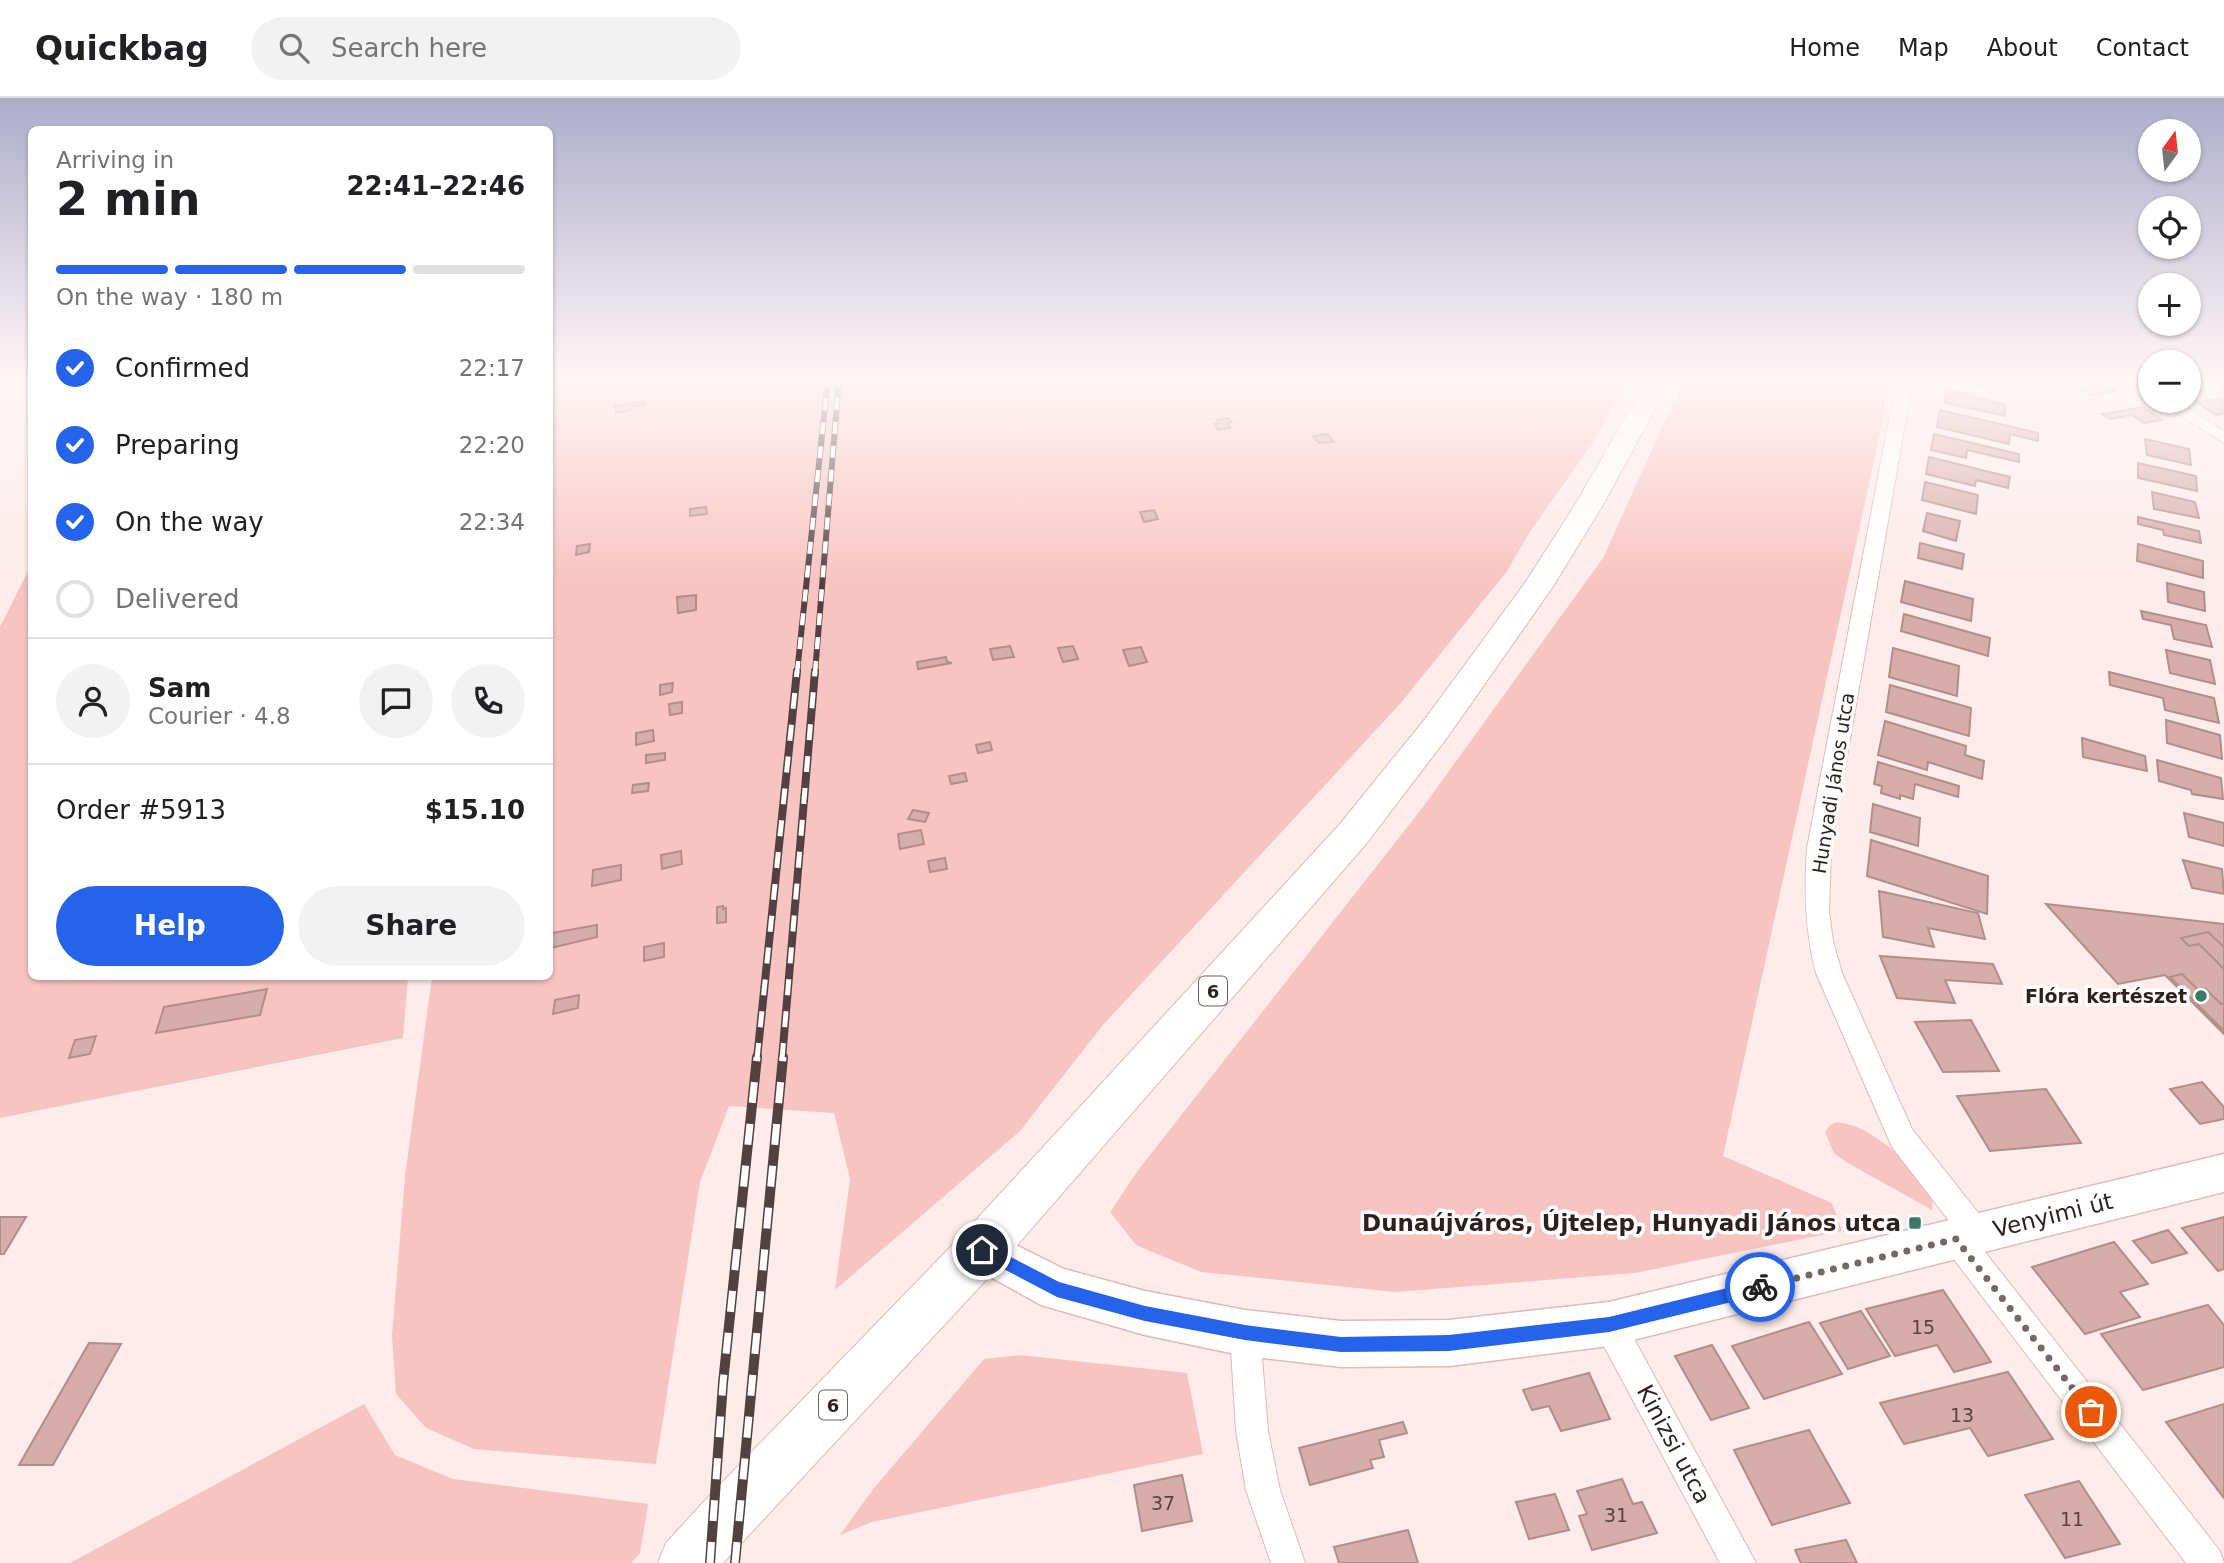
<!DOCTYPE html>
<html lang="en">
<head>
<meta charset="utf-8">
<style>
	body { margin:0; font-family:"DejaVu Sans",sans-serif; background:#f2f2f2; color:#202124; height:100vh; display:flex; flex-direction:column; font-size:26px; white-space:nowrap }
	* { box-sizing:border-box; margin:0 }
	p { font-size:23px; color:#757577 }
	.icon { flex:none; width:38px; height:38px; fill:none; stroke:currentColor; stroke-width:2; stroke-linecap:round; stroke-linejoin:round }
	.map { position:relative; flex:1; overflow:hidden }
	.sheet { position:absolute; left:28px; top:28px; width:525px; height:854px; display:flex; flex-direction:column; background:#fff; border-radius:10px; box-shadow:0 2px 5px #0004 }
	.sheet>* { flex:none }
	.needle { width:46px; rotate:15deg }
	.controls { position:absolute; left:2138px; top:21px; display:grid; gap:14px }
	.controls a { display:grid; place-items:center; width:63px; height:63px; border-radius:50%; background:#fff; box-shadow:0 2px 5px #0004; font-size:35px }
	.pin { position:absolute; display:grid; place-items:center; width:60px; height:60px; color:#fff; margin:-30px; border:4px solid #fff; border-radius:50%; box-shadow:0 2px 7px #0007 }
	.courier { position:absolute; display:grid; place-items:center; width:70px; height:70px; margin:-35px; border:5px solid #2563eb; border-radius:50%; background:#fff; color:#222; box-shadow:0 2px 9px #0007 }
	.head em { font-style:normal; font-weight:700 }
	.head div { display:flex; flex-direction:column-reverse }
	.head { display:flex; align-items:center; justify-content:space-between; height:119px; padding:0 28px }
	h1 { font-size:46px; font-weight:700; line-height:52px }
	.bar { display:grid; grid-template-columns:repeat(4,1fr); gap:10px 7px; align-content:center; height:84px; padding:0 28px }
	.bar i { height:9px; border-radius:5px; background:#e0e0e0 }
	.bar .on { background:#2563eb }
	.bar p { grid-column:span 4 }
	.line { display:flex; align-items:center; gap:18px; padding:0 28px; border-top:2px solid #e0e0e0 }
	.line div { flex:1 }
	.round { display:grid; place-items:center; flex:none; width:74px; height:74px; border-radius:37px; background:#f2f2f2 }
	ol { padding:0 28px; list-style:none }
	li { display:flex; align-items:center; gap:21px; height:77px }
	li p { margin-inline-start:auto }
	li .icon { padding:7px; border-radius:50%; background:#2563eb; color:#fff; stroke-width:4 }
	li:last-child { color:#757577 }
	li i { width:38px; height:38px; border:4px solid #e0e0e0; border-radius:50% }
	.action { display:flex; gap:14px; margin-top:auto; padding:14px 28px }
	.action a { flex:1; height:80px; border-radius:42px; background:#2563eb; color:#fff; font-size:28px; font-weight:700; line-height:80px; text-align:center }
	.action a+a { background:#f2f2f2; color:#202124 }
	header { display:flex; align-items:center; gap:42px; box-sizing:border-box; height:98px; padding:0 35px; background:#fff; border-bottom:2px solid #e0e0e0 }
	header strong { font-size:33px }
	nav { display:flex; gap:38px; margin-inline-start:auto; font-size:24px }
	.search { width:490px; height:63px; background:#f2f2f2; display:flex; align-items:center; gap:18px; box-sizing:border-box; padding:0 24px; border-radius:38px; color:#757577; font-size:26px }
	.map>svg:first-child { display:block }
	.green { fill:#f8c4c1 }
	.building { fill:#d6adaa; stroke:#b48c89; stroke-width:2 }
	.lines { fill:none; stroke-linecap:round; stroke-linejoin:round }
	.street-casing { stroke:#e3b9b6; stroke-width:2 }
	.secondary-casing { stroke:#e3b9b6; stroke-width:3 }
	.primary-casing { stroke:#e3b9b6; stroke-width:2 }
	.street { fill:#fff; fill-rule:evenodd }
	.secondary { fill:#fff; fill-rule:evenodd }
	.primary { fill:#fff; fill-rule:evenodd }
	.rail-far2-casing { stroke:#524141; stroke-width:6 }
	.rail-far1-casing { stroke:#524141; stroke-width:8 }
	.rail-casing { stroke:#524141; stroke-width:10 }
	.rail-far2 { stroke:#fefefe; stroke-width:4.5; stroke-dasharray:12; stroke-linecap:butt }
	.rail-far1 { stroke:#fefefe; stroke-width:5; stroke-dasharray:16; stroke-linecap:butt }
	.rail { stroke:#fefefe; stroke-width:7; stroke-dasharray:21; stroke-linecap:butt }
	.route { fill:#2563eb }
	.done { stroke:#776766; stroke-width:7; stroke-dasharray:0 12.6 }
	.poi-dot { fill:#3a7967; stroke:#fefefe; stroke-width:2.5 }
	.labels { text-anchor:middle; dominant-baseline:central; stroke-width:7; stroke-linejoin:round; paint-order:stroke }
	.shield { fill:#fefefe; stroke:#6d6262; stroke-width:2 }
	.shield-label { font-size:18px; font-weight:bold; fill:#2f1f1f }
	.street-label { font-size:19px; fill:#2f1f1f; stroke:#fefefe }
	.poi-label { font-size:19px; font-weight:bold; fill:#2f1f1f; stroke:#fefefe; text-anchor:end }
	.near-number-label { font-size:19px; fill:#594242 }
	.near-street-label { font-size:23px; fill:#2f1f1f; stroke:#fefefe }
	.near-poi-label { font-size:23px; font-weight:bold; fill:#2f1f1f; stroke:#fefefe; text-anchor:end }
</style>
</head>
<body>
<header>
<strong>Quickbag</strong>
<div class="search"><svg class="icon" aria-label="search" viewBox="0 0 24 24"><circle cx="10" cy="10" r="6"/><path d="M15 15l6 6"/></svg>Search here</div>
<nav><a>Home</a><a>Map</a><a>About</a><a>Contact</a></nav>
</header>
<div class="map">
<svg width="2224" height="1465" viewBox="0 0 2224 1465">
	<rect width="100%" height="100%" fill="#feeceb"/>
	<!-- green -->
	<g class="green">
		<polygon points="590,280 1628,280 1592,346 1529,435 1507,473 1400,606 1103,927 1020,1033 835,1192 850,1081 834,1015 729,1008 700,1084 656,1366 474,1351 426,1330 396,1296 392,1238 405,1078 432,879 550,878 550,285"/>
		<polygon points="1684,280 1892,280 1723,1058 1832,1105 1842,1133 1635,1175 1395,1194 1201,1174 1136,1147 1110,1114 1139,1071 1423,709 1603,460"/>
		<polygon points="31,467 32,878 408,879 403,940 0,1020 0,529"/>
		<path d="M1837,1024c9,2 18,3 26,8 22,11 77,53 69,80l-86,-48 -12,-9 -9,-21 5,-7z"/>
		<polygon points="1020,1257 1187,1275 1203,1356 872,1424 840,1437 874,1390 984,1261"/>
		<polygon points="364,1306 395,1357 453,1381 648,1406 640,1455 631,1465 70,1465"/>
	</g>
	<!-- building -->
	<g class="building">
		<polygon points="1945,280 1986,280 1986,289"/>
		<polygon points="2095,280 2116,293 2091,297 2066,281"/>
		<polygon points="2189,281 2207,292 2189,295"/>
		<polygon points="1946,291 2005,307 2005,318 1945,305"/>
		<polygon points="2220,301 2224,304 2224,316 2216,317 2196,304"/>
		<polygon points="645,303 645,307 630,309 630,312 616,315 615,308"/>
		<polygon points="2142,309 2162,322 2144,325 2132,317 2110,321 2102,316"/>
		<polygon points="1940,312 2038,335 2038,343 2010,336 2009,346 1937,329"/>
		<polygon points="1228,320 1232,324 1227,325 1230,330 1218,332 1214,326 1219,325 1217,322"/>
		<polygon points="1327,336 1334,344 1319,345 1313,338"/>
		<polygon points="1934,336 2019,356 2019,364 1967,352 1966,360 1931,352"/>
		<polygon points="2145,341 2189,351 2191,367 2147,357"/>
		<polygon points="1929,359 2010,379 2008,390 1976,382 1975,388 1926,376"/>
		<polygon points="2138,365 2196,378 2197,393 2138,380"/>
		<polygon points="1925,384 1978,397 1976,416 1922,402"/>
		<polygon points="2152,394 2195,404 2199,420 2154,411"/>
		<polygon points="706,409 707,416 690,418 690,411"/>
		<polygon points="1154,412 1158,421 1144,424 1140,414"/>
		<polygon points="1927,415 1960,423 1956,443 1923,433"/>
		<polygon points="2138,419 2199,433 2201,445 2164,437 2163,432 2138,426"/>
		<polygon points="1920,445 1964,456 1962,471 1918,460"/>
		<polygon points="590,446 589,454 576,457 577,448"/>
		<polygon points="2138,446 2203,463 2203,480 2137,463"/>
		<polygon points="1905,483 1973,501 1971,523 1901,504"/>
		<polygon points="2167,485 2204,494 2205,513 2168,504"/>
		<polygon points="696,497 696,512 678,515 677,499"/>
		<polygon points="2141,513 2206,527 2212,549 2174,541 2171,527 2143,521"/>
		<polygon points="1904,516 1990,540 1988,558 1901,533"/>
		<polygon points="1010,548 1014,559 993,562 990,551"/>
		<polygon points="1073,548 1078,561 1063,564 1058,550"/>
		<polygon points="1141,549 1147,564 1129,568 1123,552"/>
		<polygon points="1893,550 1959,568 1957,598 1889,579"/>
		<polygon points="2166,552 2210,562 2215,586 2170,575"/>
		<polygon points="946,559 947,564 952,565 918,571 917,564"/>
		<polygon points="2109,574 2214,600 2219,625 2165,612 2163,600 2110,587"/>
		<polygon points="673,585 672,594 660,597 660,587"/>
		<polygon points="1890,587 1971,610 1969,638 1886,614"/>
		<polygon points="682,604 682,615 670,617 669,606"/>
		<polygon points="2166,622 2220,637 2222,661 2167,645"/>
		<polygon points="1885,623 1966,648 1965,657 1984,663 1982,681 1928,664 1927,672 1878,657"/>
		<polygon points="653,632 654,643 636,647 636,635"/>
		<polygon points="2082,640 2145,658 2147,673 2083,659"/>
		<polygon points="990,644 992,652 978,655 976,647"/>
		<polygon points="665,655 665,662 646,665 646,657"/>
		<polygon points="2157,662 2221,680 2223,701 2192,696 2191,692 2159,683"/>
		<polygon points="1878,664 1959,688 1958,699 1915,686 1913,701 1900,697 1900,701 1881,695 1882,688 1874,686"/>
		<polygon points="965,675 967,683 951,686 949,678"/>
		<polygon points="649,685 648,693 632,695 633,687"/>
		<polygon points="1873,706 1920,720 1918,748 1870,734"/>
		<polygon points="913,712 929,715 925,724 908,721"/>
		<polygon points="2184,715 2224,725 2224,748 2189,739"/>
		<polygon points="921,732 924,746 900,751 898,736"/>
		<polygon points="1871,742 1988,778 1987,816 1867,778"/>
		<polygon points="681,753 682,766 662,771 661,757"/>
		<polygon points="945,760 947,771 930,774 928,763"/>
		<polygon points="2183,762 2222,771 2224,796 2192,790"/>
		<polygon points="621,767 621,782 592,788 593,772"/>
		<polygon points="1879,793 1978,815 1985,841 1928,830 1934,849 1883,839"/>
		<polygon points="2046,806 2224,826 2224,936 2165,877 2118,886"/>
		<polygon points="723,808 723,811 726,810 726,824 717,825 717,809"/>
		<polygon points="597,827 597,839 551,850 552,835"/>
		<polygon points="2208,834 2224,849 2224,871 2199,846 2189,848 2181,840"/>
		<polygon points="664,845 664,859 644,863 644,849"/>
		<polygon points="1880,858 1993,866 2002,886 1945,882 1955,905 1897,900"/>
		<polygon points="2182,876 2198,892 2205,890 2221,906 2224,905 2224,933 2170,879"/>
		<polygon points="267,891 260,917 156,935 164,909"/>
		<polygon points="579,897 578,910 553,916 555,902"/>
		<polygon points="1971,922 1999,973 1943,974 1915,924"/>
		<polygon points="96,938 90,956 69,960 75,942"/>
		<polygon points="2202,984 2224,1009 2224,1021 2200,1026 2170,991"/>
		<polygon points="2046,991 2081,1045 1990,1053 1957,998"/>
		<polygon points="0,1119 26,1119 4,1156 0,1156"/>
		<polygon points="2224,1119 2224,1171 2218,1173 2182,1130"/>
		<polygon points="2168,1132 2187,1155 2152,1165 2133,1143"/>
		<polygon points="2114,1144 2148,1186 2120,1194 2140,1219 2085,1236 2032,1169"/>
		<polygon points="1943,1192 1991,1264 1954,1274 1937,1247 1895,1258 1866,1211"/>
		<polygon points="2208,1207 2224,1227 2224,1269 2143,1292 2101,1236"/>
		<polygon points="1861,1213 1890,1258 1848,1271 1820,1225"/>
		<polygon points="1809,1224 1842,1276 1764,1301 1732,1248"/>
		<polygon points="89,1245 121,1246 53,1367 19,1367"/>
		<polygon points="1712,1247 1749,1310 1711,1322 1675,1258"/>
		<polygon points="2008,1274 2053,1341 1988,1358 1970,1330 1904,1346 1880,1305"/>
		<polygon points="1589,1275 1610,1321 1561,1333 1549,1308 1532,1312 1523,1292"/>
		<polygon points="2224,1306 2224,1400 2166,1324"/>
		<polygon points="1403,1324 1407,1335 1379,1342 1384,1359 1370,1362 1373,1370 1310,1387 1299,1350"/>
		<polygon points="1809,1332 1850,1405 1772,1427 1734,1352"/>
		<polygon points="1182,1377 1192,1423 1142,1433 1134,1387"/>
		<polygon points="1622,1381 1633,1406 1642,1404 1657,1435 1592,1452 1579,1418 1587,1416 1577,1393"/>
		<polygon points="2079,1383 2120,1446 2065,1460 2025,1397"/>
		<polygon points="1555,1396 1569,1432 1529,1441 1516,1404"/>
		<polygon points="1408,1432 1418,1465 1339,1465 1334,1449"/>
		<polygon points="1846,1442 1857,1465 1801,1465 1795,1452"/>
	</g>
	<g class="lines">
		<defs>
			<g id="street">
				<path d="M1897,280h16l-82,470 -2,63 4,30 9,32 70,156 75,95 5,10 -5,10 -6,3 239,304 4,12h-38l-240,-314 -5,-10 5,-10 7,-3 -61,-79 -76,-174c-11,-42 -12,-82 -9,-125z"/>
				<polygon points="2122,280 2140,280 2151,286 2151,298"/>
				<polygon points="2158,303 2176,303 2224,333 2224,345"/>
				<polygon points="1609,1211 1620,1215 1756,1465 1720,1465 1598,1237 1594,1226 1598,1215"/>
				<polygon points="1245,1220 1256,1224 1260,1235 1268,1333 1280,1392 1305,1465 1271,1465 1246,1392 1236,1333 1230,1235 1234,1224"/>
			</g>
			<polygon id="secondary" points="2224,1056 2224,1094 1609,1248 1449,1268 1341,1269 1245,1258 1145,1237 1041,1207 967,1166 960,1151 967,1136 982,1130 1064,1171 1145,1193 1245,1212 1341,1223 1449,1222 1609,1204"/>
			<polygon id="primary" points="1648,280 1672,280 1603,407 1552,490 1449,637 1366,746 999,1168 723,1465 658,1465 666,1445 711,1396 965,1134 1340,726 1425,621 1525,485 1575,407"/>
		</defs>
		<!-- street casing -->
		<use href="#street" class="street-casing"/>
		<!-- secondary casing -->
		<use href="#secondary" class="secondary-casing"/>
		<!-- primary casing -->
		<use href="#primary" class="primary-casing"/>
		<!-- street -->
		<use href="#street" class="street"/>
		<!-- secondary -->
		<use href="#secondary" class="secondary"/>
		<!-- primary -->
		<use href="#primary" class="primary"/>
		<defs>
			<g id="rail-far2">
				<polyline points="797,575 828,280"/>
				<polyline points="815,575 839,280"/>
			</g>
			<g id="rail-far1">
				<polyline points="757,961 797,573"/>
				<polyline points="782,961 815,573"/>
			</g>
			<g id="rail">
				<polyline points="710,1465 723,1285 757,959"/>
				<polyline points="735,1465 783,959"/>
			</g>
		</defs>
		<!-- rail-far2 casing -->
		<use href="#rail-far2" class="rail-far2-casing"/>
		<!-- rail-far1 casing -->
		<use href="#rail-far1" class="rail-far1-casing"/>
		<!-- rail casing -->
		<use href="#rail" class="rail-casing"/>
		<!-- rail-far2 -->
		<use href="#rail-far2" class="rail-far2"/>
		<!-- rail-far1 -->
		<use href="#rail-far1" class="rail-far1"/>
		<!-- rail -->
		<use href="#rail" class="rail"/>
	</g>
	<!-- sky -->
	<linearGradient id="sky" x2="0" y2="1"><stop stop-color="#adadcb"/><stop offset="0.58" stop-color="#fff6f6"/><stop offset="1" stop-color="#fff6f6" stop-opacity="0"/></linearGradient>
	<rect width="2224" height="485" fill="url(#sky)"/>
	<!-- route -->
	<polygon class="route" points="982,1144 1059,1184 1145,1208 1245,1227 1341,1239 1449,1237 1609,1219 1760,1182 1765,1184 1767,1189 1765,1195 1760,1197 1609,1234 1449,1253 1341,1254 1245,1242 1145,1223 1057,1199 977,1157 975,1152 977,1146"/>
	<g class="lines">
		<!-- done -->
		<polyline class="done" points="1760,1189 1956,1141 2091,1314"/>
	</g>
	<!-- markers -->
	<g class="poi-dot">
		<circle cx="2201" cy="898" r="7"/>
		<rect x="1908" y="1118" width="14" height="14" rx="3.5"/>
	</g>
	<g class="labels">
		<!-- shield labels -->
		<g class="shield">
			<rect x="1199" y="878.5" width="28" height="29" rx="5"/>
			<rect x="819" y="1292.5" width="28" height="29" rx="5"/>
		</g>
		<g class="shield-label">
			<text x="1213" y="893">6</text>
			<text x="833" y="1307">6</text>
		</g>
		<!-- street labels -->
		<g class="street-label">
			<text transform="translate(1833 685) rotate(-81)">Hunyadi János utca</text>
		</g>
		<!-- poi labels -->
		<g class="poi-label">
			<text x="2187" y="898">Flóra kertészet</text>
		</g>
		<!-- near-number labels -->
		<g class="near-number-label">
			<text x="1923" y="1229">15</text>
			<text x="1962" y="1317">13</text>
			<text x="1163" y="1405">37</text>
			<text x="1616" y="1417">31</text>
			<text x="2072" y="1421">11</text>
		</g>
		<!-- near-street labels -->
		<g class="near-street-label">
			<text transform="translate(2053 1117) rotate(-14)">Venyimi út</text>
			<text transform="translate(1674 1346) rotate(62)">Kinizsi utca</text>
		</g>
		<!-- near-poi labels -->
		<g class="near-poi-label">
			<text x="1901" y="1125">Dunaújváros, Újtelep, Hunyadi János utca</text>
		</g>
	</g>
</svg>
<div class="controls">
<a><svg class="needle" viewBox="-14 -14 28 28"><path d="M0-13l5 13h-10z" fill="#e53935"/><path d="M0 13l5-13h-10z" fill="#757577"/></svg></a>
<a><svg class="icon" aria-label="locate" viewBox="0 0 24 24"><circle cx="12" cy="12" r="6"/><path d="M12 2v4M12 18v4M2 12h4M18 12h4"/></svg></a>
<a>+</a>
<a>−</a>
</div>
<div class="pin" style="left:2091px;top:1314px;background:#ea580c"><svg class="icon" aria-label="bag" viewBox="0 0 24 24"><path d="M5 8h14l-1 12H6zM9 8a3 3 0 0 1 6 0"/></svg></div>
<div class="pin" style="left:982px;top:1152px;background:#1f2937"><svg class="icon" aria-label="home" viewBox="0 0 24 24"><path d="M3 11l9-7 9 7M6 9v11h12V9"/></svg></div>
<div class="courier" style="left:1760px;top:1189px"><svg class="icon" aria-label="bike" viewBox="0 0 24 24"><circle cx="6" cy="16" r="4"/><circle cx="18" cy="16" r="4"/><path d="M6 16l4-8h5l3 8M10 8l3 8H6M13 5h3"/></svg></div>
<section class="sheet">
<div class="head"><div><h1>2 min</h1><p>Arriving in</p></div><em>22:41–22:46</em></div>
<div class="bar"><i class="on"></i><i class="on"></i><i class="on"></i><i></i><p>On the way · 180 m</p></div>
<ol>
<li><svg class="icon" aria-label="check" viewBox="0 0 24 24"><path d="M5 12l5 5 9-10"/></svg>Confirmed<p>22:17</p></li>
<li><svg class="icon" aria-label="check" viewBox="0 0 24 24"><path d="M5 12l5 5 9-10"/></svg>Preparing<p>22:20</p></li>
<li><svg class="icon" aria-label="check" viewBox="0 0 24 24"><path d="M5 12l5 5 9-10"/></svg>On the way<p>22:34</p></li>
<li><i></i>Delivered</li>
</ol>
<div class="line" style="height:126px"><a class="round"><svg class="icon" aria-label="person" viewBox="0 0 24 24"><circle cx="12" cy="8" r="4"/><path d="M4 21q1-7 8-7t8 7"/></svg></a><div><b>Sam</b><p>Courier · 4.8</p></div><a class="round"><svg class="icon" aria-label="chat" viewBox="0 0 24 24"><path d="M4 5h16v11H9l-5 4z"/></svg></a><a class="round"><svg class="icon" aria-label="phone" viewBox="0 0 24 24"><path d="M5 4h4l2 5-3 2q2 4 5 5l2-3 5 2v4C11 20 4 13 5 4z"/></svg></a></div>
<div class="line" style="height:91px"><div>Order #5913</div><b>$15.10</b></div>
<div class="action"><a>Help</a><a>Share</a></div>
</section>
</div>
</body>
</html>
